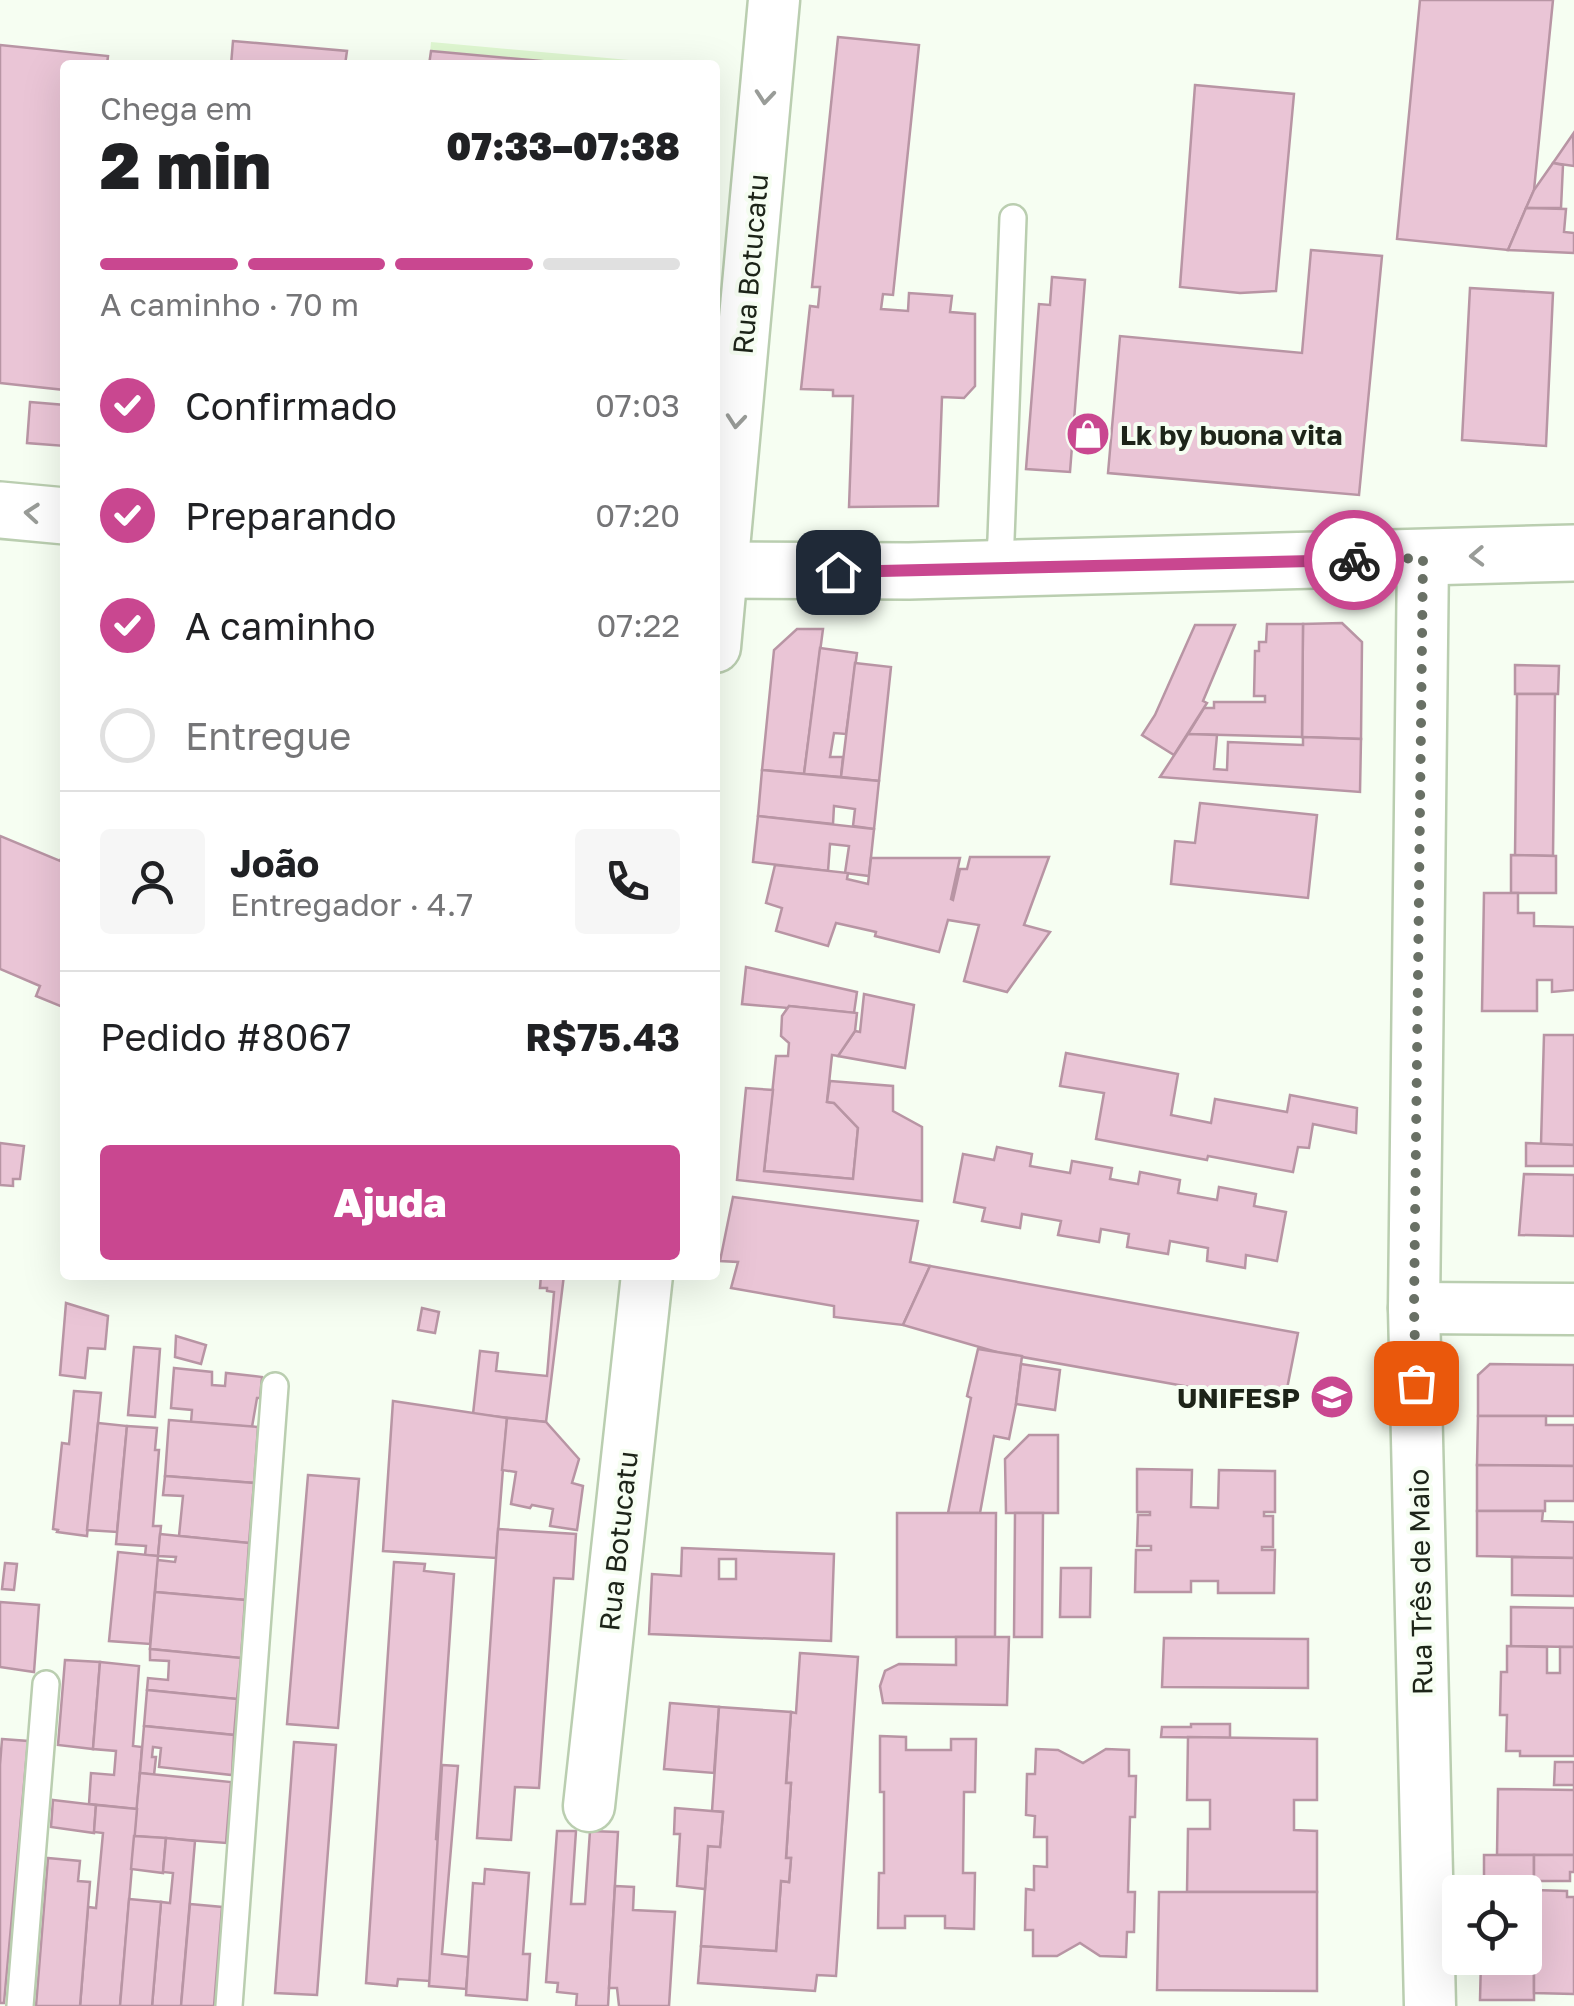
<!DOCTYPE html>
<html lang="pt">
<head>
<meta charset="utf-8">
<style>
	body { margin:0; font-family:"Golos Text",sans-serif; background:#f6f6f6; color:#202124; height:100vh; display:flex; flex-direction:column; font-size:38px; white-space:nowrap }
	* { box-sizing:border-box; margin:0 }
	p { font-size:32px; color:#757577 }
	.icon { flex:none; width:55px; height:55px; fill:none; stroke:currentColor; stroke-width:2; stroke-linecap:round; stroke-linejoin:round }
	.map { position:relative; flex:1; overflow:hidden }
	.drawer { position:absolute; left:60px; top:60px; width:660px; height:1220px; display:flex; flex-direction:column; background:#fff; border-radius:10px; box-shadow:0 10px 40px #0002 }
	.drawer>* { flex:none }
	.controls { position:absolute; left:1442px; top:1875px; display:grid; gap:20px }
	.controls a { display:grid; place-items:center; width:100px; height:100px; border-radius:10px; background:#fff; box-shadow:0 10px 40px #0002; font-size:50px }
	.pin { position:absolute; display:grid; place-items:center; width:85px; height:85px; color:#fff; margin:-42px; border-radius:20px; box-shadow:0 5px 15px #0006 }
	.courier { position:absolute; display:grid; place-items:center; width:100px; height:100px; margin:-50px; border:8px solid #c94790; border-radius:50%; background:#fff; color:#222; box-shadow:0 2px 12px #0007 }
	.summary em { font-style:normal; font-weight:800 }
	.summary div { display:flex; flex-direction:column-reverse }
	.summary { display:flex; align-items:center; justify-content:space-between; height:170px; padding:0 40px }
	h1 { font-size:65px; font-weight:800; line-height:75px }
	.bar { display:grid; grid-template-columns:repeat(4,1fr); gap:15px 10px; align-content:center; height:120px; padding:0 40px }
	.bar i { height:12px; border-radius:8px; background:#e0e0e0 }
	.bar .on { background:#c94790 }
	.bar p { grid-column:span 4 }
	.line { display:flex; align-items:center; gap:25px; padding:0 40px; border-top:2px solid #e0e0e0 }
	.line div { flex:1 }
	.round { display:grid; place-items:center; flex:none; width:105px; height:105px; border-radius:10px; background:#f6f6f6 }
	ol { padding:0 40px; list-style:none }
	li { display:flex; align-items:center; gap:30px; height:110px }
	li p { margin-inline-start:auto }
	li .icon { padding:10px; border-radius:50%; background:#c94790; color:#fff; stroke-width:4 }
	li:last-child { color:#757577 }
	li i { width:55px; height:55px; border:5px solid #e0e0e0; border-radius:50% }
	.button { display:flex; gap:20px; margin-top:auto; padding:20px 40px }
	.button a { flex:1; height:115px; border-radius:10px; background:#c94790; color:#fff; font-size:40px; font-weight:800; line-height:115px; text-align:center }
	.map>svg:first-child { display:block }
	.built { fill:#dff7d1 }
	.building { fill:#eac5d6; stroke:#b895a4; stroke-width:2.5; fill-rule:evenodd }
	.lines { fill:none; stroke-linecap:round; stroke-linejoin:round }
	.lane-casing { stroke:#baceb0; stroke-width:30 }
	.street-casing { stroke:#baceb0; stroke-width:55 }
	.secondary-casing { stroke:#baceb0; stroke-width:60 }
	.lane { stroke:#fff; stroke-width:25 }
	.street { stroke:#fff; stroke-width:50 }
	.secondary { stroke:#fff; stroke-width:55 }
	.oneway { stroke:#999c98 }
	.done { stroke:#697065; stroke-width:10; stroke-dasharray:0 18 }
	.route { stroke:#c94790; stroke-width:12 }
	.labels { text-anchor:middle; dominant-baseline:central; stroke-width:8; stroke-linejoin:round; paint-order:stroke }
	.street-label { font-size:28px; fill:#1d2419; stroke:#f6fef2 }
	.poi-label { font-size:28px; font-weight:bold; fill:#1d2419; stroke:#f6fef2; text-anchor:start }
</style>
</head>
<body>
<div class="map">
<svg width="1574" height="2006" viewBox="0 0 1574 2006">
	<rect width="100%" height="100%" fill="#f6fef2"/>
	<!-- built -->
	<polygon class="built" points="431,42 684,65 429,65"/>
	<!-- building -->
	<g class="building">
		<polygon points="1420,0 1553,0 1534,190 1508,250 1397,239"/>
		<polygon points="838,37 919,45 893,295 883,294 881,309 908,311 909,293 952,296 950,312 975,314 975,386 964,398 942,397 938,506 849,507 853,396 833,396 833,390 801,389 810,306 818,307 820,287 812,287"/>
		<polygon points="233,41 347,51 345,65 231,65"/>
		<polygon points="0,45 108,56 107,65 65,65 65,390 0,383"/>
		<polygon points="431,51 586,65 429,65"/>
		<polygon points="1195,85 1294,94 1276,291 1240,293 1180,287"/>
		<polygon points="1573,134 1574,166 1553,163"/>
		<polygon points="1553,163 1563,165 1561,208 1526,208 1534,190"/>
		<polygon points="1526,208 1566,209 1564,232 1574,233 1574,253 1508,250"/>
		<polygon points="1311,250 1382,256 1359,495 1108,473 1120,336 1302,353"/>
		<polygon points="1052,277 1085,280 1070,472 1026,469 1039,304 1050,305"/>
		<polygon points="1470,288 1553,293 1546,446 1462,440"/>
		<polygon points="30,402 65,405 65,446 27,443"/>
		<polygon points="1342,623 1362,642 1361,739 1302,737 1303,624"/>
		<polygon points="1267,624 1303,624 1302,737 1188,734 1204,708 1214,708 1214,702 1265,702 1265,696 1254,696 1255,651 1259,651 1259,642 1266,642"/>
		<polygon points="1195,625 1235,625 1203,701 1207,703 1174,755 1142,735 1155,715"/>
		<polygon points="797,629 823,629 804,774 762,770 774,650"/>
		<polygon points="820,648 857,653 846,734 834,733 830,757 843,757 841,777 804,774"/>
		<polygon points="855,663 891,667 879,781 841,777"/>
		<polygon points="1515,665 1559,666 1558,694 1515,694"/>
		<polygon points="1517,694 1555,694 1553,856 1515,855"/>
		<polygon points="1188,734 1217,735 1214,769 1227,770 1228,742 1303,745 1303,737 1361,739 1360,792 1160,777"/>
		<polygon points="762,770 879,781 874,829 853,826 855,809 834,806 833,824 758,816"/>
		<polygon points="1200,803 1317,815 1308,898 1171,884 1175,841 1195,843"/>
		<polygon points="758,816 874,829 869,876 845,873 849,846 830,844 828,871 753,862"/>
		<polygon points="0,836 60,861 65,850 65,1008 36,996 40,986 0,969"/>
		<polygon points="1511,855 1556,856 1556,893 1511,893"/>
		<polygon points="970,857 1049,857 1024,925 1050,932 1007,992 964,981 979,925 948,920 939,952 875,936 876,932 836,923 828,946 776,931 782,908 766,903 775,865 848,873 847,879 868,884 871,858 960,858 951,899 953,900 960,869 967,869"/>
		<polygon points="1484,893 1518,893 1518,913 1534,913 1534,926 1574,927 1574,990 1552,992 1552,980 1537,980 1537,1011 1482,1011"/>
		<polygon points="746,967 857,992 854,1013 789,1006 788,1008 742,1004"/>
		<polygon points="864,994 914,1005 905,1068 838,1056 855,1031 860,1032"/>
		<polygon points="789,1006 857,1013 855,1031 838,1056 832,1055 827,1102 834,1103 858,1128 853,1179 764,1171 776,1056 788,1056 789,1043 781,1036 782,1016"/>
		<polygon points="1544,1035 1574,1035 1574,1145 1541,1144"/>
		<polygon points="1066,1053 1178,1074 1171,1115 1211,1123 1215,1099 1287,1112 1290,1095 1357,1108 1356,1133 1313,1124 1309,1148 1298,1147 1293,1172 1208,1156 1207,1160 1096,1139 1104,1093 1060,1086"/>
		<polygon points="830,1081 893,1086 893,1111 922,1127 922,1201 737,1180 746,1088 773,1090 764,1171 853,1179 858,1128 834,1103 827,1102"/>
		<polygon points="0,1143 24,1146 20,1179 13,1179 13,1186 0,1185"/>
		<polygon points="1526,1143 1574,1145 1574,1166 1526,1166"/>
		<polygon points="997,1147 1032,1154 1030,1166 1070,1173 1072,1161 1112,1168 1110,1179 1138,1184 1140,1172 1180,1180 1178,1193 1217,1200 1219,1187 1256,1194 1254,1206 1286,1212 1277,1261 1246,1255 1245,1268 1207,1261 1208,1248 1170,1241 1168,1254 1127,1247 1129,1234 1101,1229 1099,1242 1058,1235 1061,1221 1022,1214 1020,1228 982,1221 985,1208 954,1202 963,1154 994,1160"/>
		<polygon points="1524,1174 1574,1175 1574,1236 1519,1235"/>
		<polygon points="733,1197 918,1221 910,1262 930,1266 903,1325 834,1317 834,1306 731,1288 738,1262 720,1261"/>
		<polygon points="930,1266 1298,1333 1284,1404 1000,1353 903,1325"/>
		<polygon points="541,1275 564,1275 546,1422 473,1414 480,1351 498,1353 496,1371 547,1376 554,1292 547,1291 547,1288 540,1288"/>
		<polygon points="66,1303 108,1316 105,1349 88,1348 85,1378 60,1375"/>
		<polygon points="422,1308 439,1312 435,1333 418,1330"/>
		<polygon points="176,1336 206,1345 201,1364 175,1357"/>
		<polygon points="134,1347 160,1349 155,1417 128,1415"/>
		<polygon points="978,1349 1022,1356 1016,1404 1009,1439 994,1436 980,1513 948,1513 971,1398 967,1396"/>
		<polygon points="1021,1364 1060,1370 1055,1410 1016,1404"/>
		<polygon points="1490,1364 1574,1365 1574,1416 1478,1416 1478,1375"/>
		<polygon points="174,1368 212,1372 212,1385 225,1386 226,1373 262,1377 260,1398 257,1398 252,1427 191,1422 192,1410 171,1408"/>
		<polygon points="74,1391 101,1393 87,1536 57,1532 58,1530 53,1529 62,1443 69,1444"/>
		<polygon points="393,1401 507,1418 496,1558 383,1551"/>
		<polygon points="1478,1416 1546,1416 1546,1425 1574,1425 1574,1466 1477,1465"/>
		<polygon points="507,1418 546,1422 579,1459 572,1483 583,1486 577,1530 550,1526 553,1509 532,1505 530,1508 511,1504 516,1472 502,1470"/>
		<polygon points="169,1420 258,1427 254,1483 165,1476"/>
		<polygon points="98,1423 127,1426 117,1532 87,1530"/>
		<polygon points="127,1426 157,1428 155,1450 159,1450 153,1526 161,1526 158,1556 145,1555 146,1546 116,1544"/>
		<polygon points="1029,1435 1058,1435 1058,1513 1006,1513 1005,1459"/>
		<polygon points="1477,1465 1574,1466 1574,1501 1545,1501 1545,1511 1477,1511"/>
		<polygon points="1137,1469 1192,1470 1191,1507 1218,1508 1219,1470 1275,1471 1275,1512 1264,1512 1264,1516 1273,1516 1273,1547 1262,1547 1262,1550 1275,1550 1274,1593 1218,1593 1218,1581 1191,1581 1191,1592 1135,1592 1136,1550 1151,1550 1151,1546 1137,1546 1138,1515 1150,1515 1150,1512 1137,1512"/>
		<polygon points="308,1475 359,1479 338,1728 287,1724"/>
		<polygon points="165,1476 254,1483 249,1543 179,1536 183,1496 163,1495"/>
		<polygon points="1477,1511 1543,1511 1542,1521 1574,1522 1574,1558 1477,1556"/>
		<polygon points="897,1513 996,1513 995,1637 897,1637"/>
		<polygon points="1015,1513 1043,1513 1042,1637 1014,1637"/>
		<polygon points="498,1529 576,1534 573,1579 554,1578 539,1788 515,1787 511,1840 477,1838"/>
		<polygon points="160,1534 249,1543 245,1600 155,1592 157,1560 175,1562 176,1557 158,1556"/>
		<path d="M682,1548l152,6 -3,87 -182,-7 3,-60 29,2zM719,1559h17v20h-17z"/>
		<polygon points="118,1552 158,1556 150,1644 109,1641"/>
		<polygon points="1512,1557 1574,1558 1574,1596 1512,1595"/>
		<polygon points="394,1562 425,1564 424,1571 454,1574 436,1839 439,1840 430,1981 398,1979 397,1986 366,1983"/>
		<polygon points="5,1563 17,1564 14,1590 2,1589"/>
		<polygon points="1061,1568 1091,1568 1090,1617 1060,1617"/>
		<polygon points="155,1592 245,1600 241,1658 150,1649"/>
		<polygon points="0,1602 39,1605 34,1672 0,1667"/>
		<polygon points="1511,1607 1574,1608 1574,1647 1511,1646"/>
		<polygon points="956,1637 1009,1637 1007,1705 883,1703 880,1686 885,1671 899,1664 956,1665"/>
		<polygon points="1164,1638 1308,1639 1308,1688 1162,1687"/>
		<polygon points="1507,1646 1547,1647 1547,1673 1560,1673 1560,1647 1574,1647 1574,1756 1520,1756 1520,1751 1506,1751 1507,1715 1500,1715 1501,1672 1507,1672"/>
		<polygon points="150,1649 241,1658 237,1699 147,1690 148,1678 168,1680 169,1661 150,1660"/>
		<polygon points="800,1653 858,1657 836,1976 817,1975 815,1991 698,1983 701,1946 776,1951 781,1881 789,1882 791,1858 786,1858 791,1783 786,1783 791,1712 796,1713"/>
		<polygon points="65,1660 100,1662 93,1749 58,1745"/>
		<polygon points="100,1662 139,1666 133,1746 142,1747 137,1809 89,1804 91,1773 114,1775 116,1751 93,1749"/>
		<polygon points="147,1690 237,1699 234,1735 144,1726"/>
		<polygon points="670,1703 719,1707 714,1773 664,1769"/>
		<polygon points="719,1707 791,1712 786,1783 791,1783 786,1858 791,1858 789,1882 781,1881 776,1951 701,1946 708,1846 720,1847 723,1812 712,1811"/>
		<polygon points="1191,1724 1230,1724 1230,1738 1161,1737 1162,1727 1191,1727"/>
		<polygon points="144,1726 234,1735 232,1775 159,1767 161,1748 153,1747 152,1757 156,1757 154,1775 140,1773"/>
		<polygon points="880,1736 906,1737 906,1750 951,1750 951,1739 976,1739 975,1792 964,1792 963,1873 975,1873 974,1929 945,1928 945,1916 905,1916 905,1928 878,1928 879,1873 884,1873 884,1792 880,1792"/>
		<polygon points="1188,1737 1317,1739 1317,1800 1294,1800 1294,1830 1317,1831 1317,1892 1187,1892 1188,1829 1210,1829 1210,1800 1187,1800"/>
		<polygon points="2,1739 28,1741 4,2003 0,2003 0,1765"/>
		<polygon points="294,1742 336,1745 317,1995 275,1993"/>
		<polygon points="1036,1749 1058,1750 1083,1763 1106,1749 1129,1750 1129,1776 1136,1776 1135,1817 1130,1817 1128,1892 1135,1892 1134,1932 1127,1932 1126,1957 1100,1956 1080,1943 1057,1956 1033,1956 1033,1930 1025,1930 1026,1889 1034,1890 1034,1866 1047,1867 1047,1837 1034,1837 1035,1816 1026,1815 1027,1774 1035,1774"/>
		<polygon points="1555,1762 1574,1762 1574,1785 1554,1785"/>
		<polygon points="442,1765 458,1766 442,1954 469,1957 466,1989 429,1986"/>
		<polygon points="140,1773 231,1782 226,1843 134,1836"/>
		<polygon points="1574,1785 1574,1855 1497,1855 1498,1789 1574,1790"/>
		<polygon points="53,1800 96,1805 94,1833 51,1827"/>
		<polygon points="96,1805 137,1809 120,2006 80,2006 88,1907 96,1908 103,1833 94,1832"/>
		<polygon points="675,1808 723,1812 720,1847 708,1846 705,1889 677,1886 680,1834 674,1834"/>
		<polygon points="557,1831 576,1831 571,1904 585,1904 590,1831 618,1832 608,2006 576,2006 577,1994 557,1992 558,1983 546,1982"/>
		<polygon points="134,1836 166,1838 163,1873 131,1869"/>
		<polygon points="166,1838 195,1841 181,2006 152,2006 161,1902 170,1903 173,1873 163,1872"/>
		<polygon points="1484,1855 1534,1855 1534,1881 1522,1880 1522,1890 1534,1890 1534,2000 1480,2000 1481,1958 1525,1958 1525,1892 1488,1892 1488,1882 1484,1882"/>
		<polygon points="1534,1855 1574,1855 1574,1872 1570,1872 1570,1881 1534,1881"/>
		<polygon points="48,1858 80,1861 78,1881 90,1882 80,2006 36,2006"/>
		<polygon points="485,1869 529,1873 523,1954 530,1954 527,2000 466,1995 473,1883 484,1884"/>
		<polygon points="615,1886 634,1887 633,1910 675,1912 669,2006 619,2006 617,1988 609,1988"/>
		<polygon points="1534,1890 1567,1891 1567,1897 1574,1897 1574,1994 1534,1993"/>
		<polygon points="1159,1892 1317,1892 1317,1991 1157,1990"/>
		<polygon points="129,1899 161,1902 152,2006 120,2006"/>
		<polygon points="190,1904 222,1907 214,2006 181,2006"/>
	</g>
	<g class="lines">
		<defs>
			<g id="lane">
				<polyline points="998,568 1001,539 1013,218"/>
				<polyline points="20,2006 46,1684"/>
				<polyline points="229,2006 275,1386"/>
			</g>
			<g id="street">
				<polyline points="1423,558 1414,1308 1430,2006"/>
				<polyline points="715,647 774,0"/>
				<polyline points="1414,1308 1574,1309"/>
				<polyline points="589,1806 647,1275"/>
			</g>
			<g id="secondary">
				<polyline points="0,510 65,516"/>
				<polyline points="715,570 909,571 1574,553"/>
			</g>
		</defs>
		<!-- lane casing -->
		<use href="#lane" class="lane-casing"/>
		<!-- street casing -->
		<use href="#street" class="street-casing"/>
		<!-- secondary casing -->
		<use href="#secondary" class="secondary-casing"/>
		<!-- lane -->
		<use href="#lane" class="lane"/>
		<!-- street -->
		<use href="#street" class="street"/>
		<!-- secondary -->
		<use href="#secondary" class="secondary"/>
	</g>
	<!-- one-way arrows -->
	<defs><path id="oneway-chevron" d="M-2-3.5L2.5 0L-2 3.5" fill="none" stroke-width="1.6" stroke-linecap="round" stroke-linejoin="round" transform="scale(2.5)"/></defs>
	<g class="oneway">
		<use href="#oneway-chevron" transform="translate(765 97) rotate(95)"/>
		<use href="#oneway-chevron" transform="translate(736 421) rotate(95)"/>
		<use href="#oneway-chevron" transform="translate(32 513) rotate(-175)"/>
		<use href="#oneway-chevron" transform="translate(1477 556) rotate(178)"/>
	</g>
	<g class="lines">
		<!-- done -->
		<polyline class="done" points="1354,560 1423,558 1414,1308 1416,1383"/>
		<!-- route -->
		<polyline class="route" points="838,572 1354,560"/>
	</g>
	<!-- icons -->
	<defs>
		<symbol id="shop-disc" viewBox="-11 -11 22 22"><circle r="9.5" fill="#c94790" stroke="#f6fef2"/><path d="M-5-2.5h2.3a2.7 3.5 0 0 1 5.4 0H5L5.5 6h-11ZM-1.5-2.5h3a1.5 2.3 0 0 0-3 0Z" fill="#fff"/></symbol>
		<symbol id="university-disc" viewBox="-11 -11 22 22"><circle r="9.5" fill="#c94790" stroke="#f6fef2"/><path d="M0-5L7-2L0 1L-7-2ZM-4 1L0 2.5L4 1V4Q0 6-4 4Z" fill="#fff"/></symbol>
	</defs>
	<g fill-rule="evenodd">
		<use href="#shop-disc" x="1063" y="409" width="50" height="50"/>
		<use href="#university-disc" x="1307" y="1372" width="50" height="50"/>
	</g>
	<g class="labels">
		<!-- street labels -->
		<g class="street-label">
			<text transform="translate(750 264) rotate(-85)">Rua Botucatu</text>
			<text transform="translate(618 1541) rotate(-84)">Rua Botucatu</text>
			<text transform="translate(1420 1582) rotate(-91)">Rua Três de Maio</text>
		</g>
		<!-- poi labels -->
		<g class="poi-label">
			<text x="1120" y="434">Lk by buona vita</text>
			<text x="1300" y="1397" text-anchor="end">UNIFESP</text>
		</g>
	</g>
</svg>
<div class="controls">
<a><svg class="icon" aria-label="locate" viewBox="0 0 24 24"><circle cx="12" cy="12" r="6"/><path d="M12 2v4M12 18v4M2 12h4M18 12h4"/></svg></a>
</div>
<div class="pin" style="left:1416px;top:1383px;background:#ea580c"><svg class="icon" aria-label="bag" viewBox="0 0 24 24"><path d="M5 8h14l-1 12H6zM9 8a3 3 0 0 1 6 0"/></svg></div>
<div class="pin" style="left:838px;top:572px;background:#1f2937"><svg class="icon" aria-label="home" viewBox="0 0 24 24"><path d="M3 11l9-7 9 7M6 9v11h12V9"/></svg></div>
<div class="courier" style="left:1354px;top:560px"><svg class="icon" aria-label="bike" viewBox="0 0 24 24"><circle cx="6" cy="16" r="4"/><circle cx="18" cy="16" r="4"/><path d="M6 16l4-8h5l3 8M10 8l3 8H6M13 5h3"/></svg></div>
<section class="drawer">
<div class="summary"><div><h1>2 min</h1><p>Chega em</p></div><em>07:33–07:38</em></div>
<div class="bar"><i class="on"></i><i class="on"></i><i class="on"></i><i></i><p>A caminho · 70 m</p></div>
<ol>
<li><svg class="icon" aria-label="check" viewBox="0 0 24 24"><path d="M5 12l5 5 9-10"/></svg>Confirmado<p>07:03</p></li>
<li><svg class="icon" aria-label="check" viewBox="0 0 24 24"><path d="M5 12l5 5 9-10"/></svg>Preparando<p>07:20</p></li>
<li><svg class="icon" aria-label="check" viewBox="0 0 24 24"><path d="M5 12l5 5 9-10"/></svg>A caminho<p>07:22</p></li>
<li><i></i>Entregue</li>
</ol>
<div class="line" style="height:180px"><a class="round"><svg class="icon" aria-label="person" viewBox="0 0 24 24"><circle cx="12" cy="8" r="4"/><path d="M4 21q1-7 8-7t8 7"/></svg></a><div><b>João</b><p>Entregador · 4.7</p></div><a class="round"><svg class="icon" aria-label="phone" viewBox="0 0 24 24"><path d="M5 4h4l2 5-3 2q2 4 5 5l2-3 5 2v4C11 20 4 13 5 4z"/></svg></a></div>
<div class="line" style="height:130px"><div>Pedido #8067</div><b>R$75.43</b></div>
<div class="button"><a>Ajuda</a></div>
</section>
</div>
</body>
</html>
